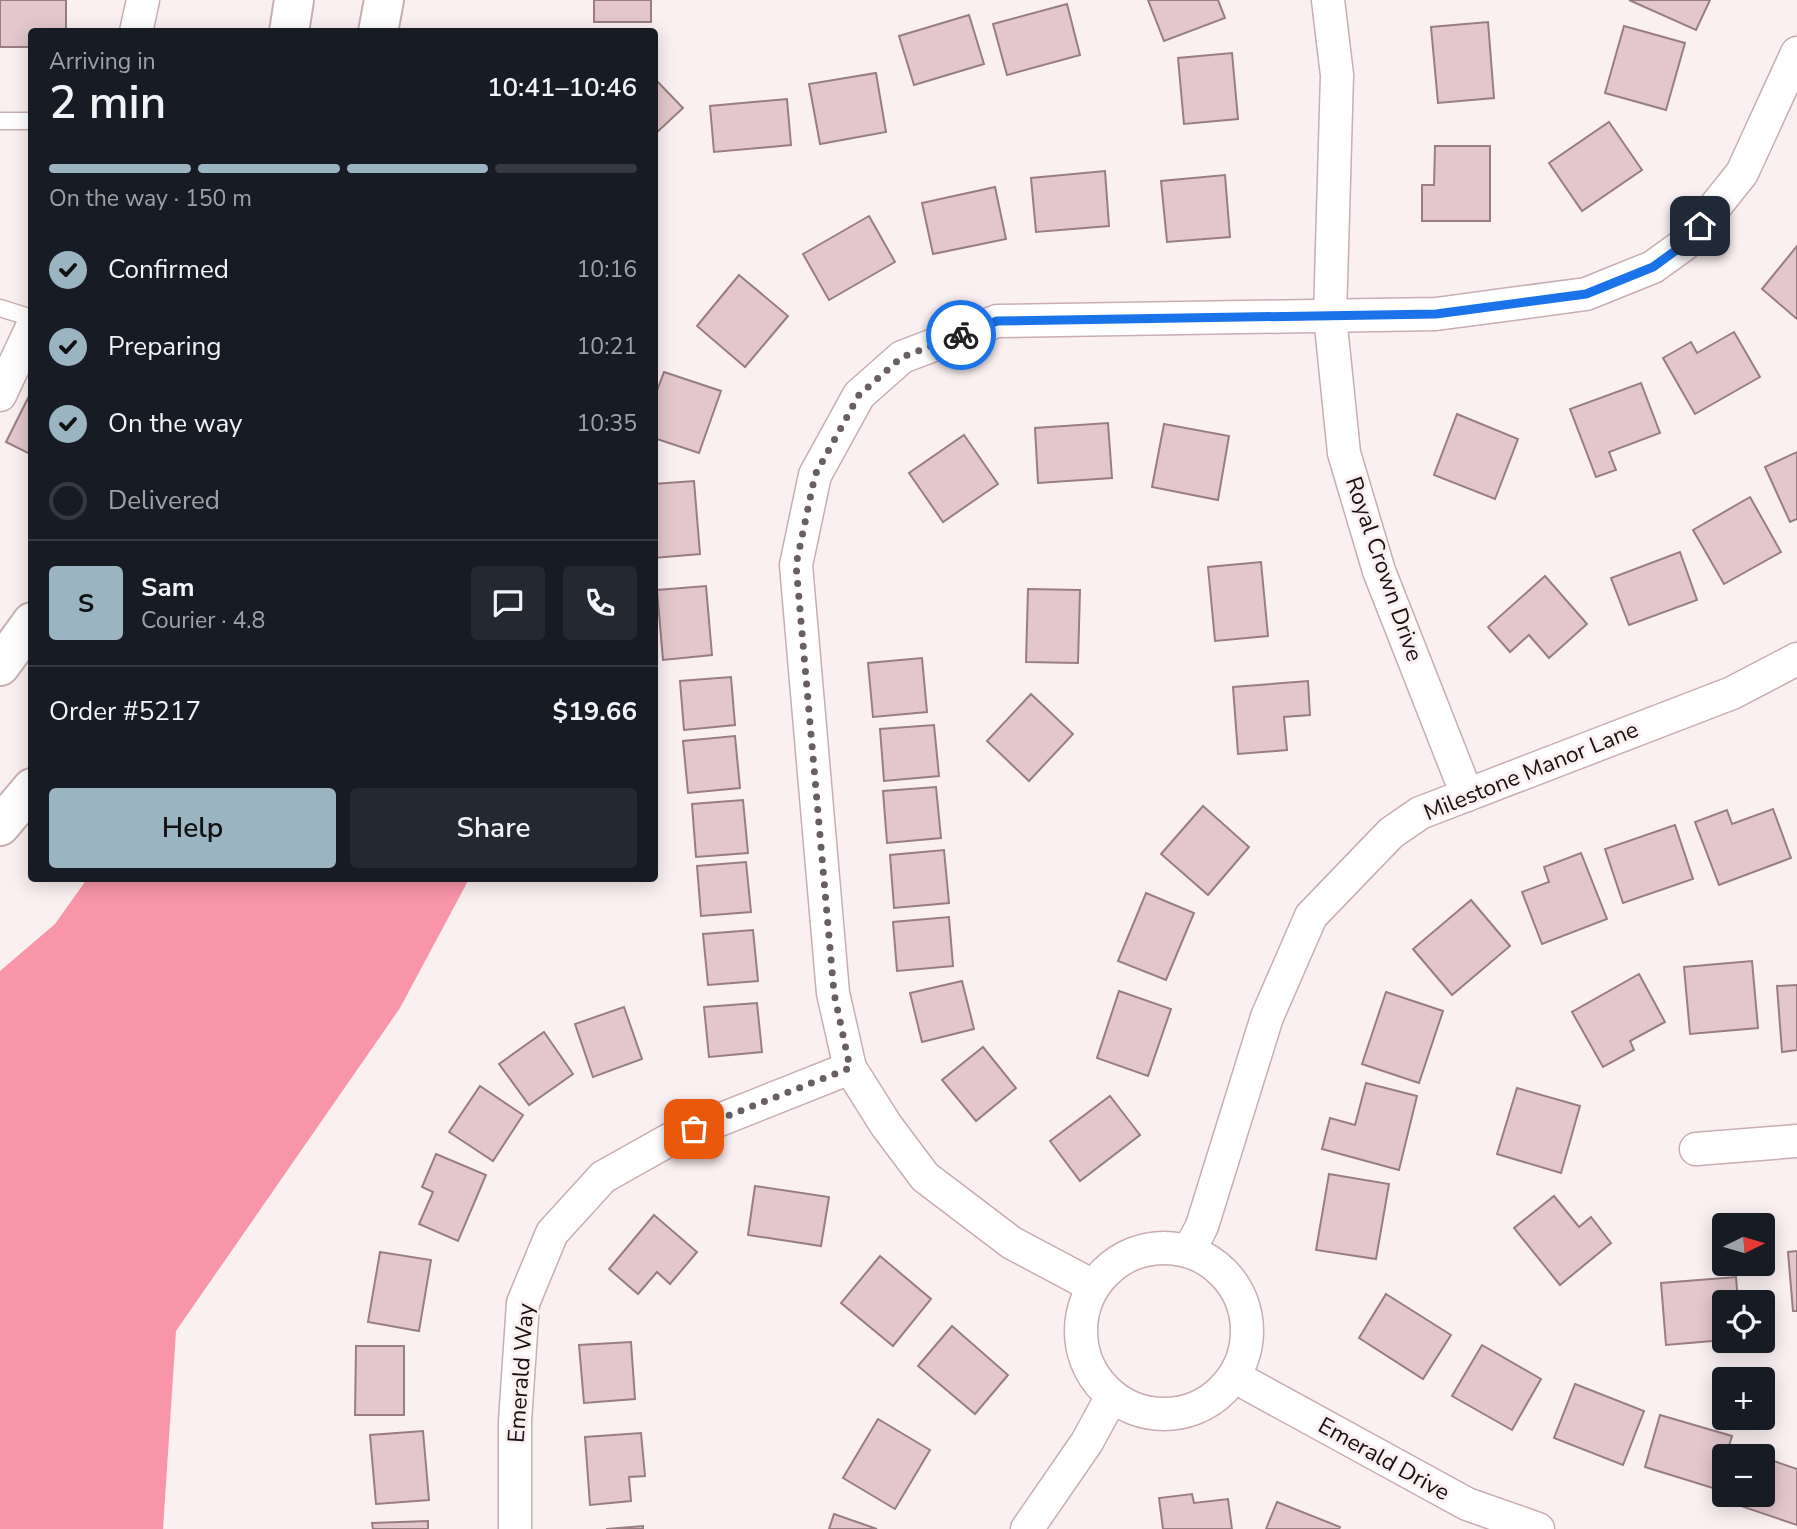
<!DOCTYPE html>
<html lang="en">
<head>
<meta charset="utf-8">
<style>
	body { margin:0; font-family:"Nunito Sans",sans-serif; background:#242831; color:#f1f3f6; height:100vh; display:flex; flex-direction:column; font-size:26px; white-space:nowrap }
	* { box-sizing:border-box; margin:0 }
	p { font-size:23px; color:#9ea1a6 }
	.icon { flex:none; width:38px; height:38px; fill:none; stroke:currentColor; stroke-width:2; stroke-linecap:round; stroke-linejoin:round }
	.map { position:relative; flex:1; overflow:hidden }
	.sheet { position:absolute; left:28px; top:28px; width:630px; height:854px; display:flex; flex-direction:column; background:#171b24; border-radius:7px; box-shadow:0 4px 18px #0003 }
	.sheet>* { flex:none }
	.needle { width:46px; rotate:85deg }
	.fabs { position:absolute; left:1712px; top:1213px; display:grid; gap:14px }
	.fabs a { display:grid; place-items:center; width:63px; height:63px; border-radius:7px; background:#171b24; box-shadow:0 4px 18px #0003; font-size:35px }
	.pin { position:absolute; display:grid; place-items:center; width:60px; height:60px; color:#fff; margin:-30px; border-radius:14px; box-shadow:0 4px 10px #0006 }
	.courier { position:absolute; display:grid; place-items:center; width:70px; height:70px; margin:-35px; border:5px solid #1a73e8; border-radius:50%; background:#fff; color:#222; box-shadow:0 2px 9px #0007 }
	.headline em { font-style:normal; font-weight:600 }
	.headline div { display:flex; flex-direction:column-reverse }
	.headline { display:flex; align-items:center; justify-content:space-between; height:119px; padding:0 21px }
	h1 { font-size:46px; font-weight:600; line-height:52px }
	.bar { display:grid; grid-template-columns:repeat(4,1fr); gap:10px 7px; align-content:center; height:84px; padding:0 21px }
	.bar i { height:9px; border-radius:5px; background:#363941 }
	.bar .active { background:#9bb4c2 }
	.bar p { grid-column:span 4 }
	.line { display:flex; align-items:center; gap:18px; padding:0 21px; border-top:2px solid #363941 }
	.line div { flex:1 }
	.round { display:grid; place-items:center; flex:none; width:74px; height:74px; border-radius:7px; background:#242831 }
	ol { padding:0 21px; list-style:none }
	li { display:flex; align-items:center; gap:21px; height:77px }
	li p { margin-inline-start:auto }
	li .icon { padding:7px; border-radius:50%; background:#9bb4c2; color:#111; stroke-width:4 }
	li:last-child { color:#9ea1a6 }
	li i { width:38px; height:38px; border:4px solid #363941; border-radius:50% }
	.primary-button { display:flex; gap:14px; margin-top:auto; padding:14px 21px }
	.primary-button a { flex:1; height:80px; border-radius:7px; background:#9bb4c2; color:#111; font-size:28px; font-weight:600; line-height:80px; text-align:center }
	.primary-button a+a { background:#242831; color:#f1f3f6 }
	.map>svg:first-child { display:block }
	.forest { fill:#f895a9 }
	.building { fill:#e3c7cc; stroke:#987e82; stroke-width:2 }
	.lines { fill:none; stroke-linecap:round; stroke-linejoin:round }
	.lane-casing { stroke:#c8adb1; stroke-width:19 }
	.street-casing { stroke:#c8adb1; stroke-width:35 }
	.secondary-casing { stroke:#c8adb1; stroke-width:42 }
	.lane { stroke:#fff; stroke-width:16 }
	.street { stroke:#fff; stroke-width:32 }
	.secondary { stroke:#fff; stroke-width:38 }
	.done { stroke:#695e60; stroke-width:7; stroke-dasharray:0 12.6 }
	.route { stroke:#1a73e8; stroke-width:9 }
	.labels { text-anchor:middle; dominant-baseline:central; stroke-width:6; stroke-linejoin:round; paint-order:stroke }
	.street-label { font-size:23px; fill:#1a1012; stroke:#fbf0f1 }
</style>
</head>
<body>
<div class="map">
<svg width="1797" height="1529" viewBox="0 0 1797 1529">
	<rect width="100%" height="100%" fill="#fbf0f1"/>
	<!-- forest -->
	<polygon class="forest" points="87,879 469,879 400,1008 176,1331 163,1529 0,1529 0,971 55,924"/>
	<!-- building -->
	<g class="building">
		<polygon points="0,0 66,0 66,32 32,32 32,47 0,47"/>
		<rect x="594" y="0" width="57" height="22"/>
		<polygon points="1148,0 1218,0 1225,18 1164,41"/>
		<polygon points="1629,0 1710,0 1696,30"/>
		<polygon points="1067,4 1080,55 1007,75 993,24"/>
		<polygon points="969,15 984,64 914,85 899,36"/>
		<polygon points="1488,22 1494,98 1438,103 1431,27"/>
		<polygon points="1624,26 1685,43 1666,110 1605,93"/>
		<polygon points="1232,53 1238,119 1184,124 1178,58"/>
		<polygon points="876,73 886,132 820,144 809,84"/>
		<polygon points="654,78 683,108 654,135"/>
		<polygon points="787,99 791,145 714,152 710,106"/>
		<polygon points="1609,122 1642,170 1582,211 1549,163"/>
		<polygon points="1435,146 1490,146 1490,221 1422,221 1422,185 1434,185"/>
		<polygon points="1105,171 1109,226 1036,232 1031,178"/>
		<polygon points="1225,175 1230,237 1167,242 1161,181"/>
		<polygon points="995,187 1006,239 933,254 922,203"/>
		<polygon points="869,216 895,262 829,300 803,254"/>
		<polygon points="1797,246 1797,319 1762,289"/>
		<polygon points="739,275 788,316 745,367 697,326"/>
		<polygon points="1734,332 1760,377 1695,414 1663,358 1691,342 1697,353"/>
		<polygon points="664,372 721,391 699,453 654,438 654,399"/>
		<polygon points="1641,383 1660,433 1609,452 1616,470 1596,477 1570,409"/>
		<polygon points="32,390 32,455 6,442"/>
		<polygon points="1457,414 1518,439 1495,499 1434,475"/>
		<polygon points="1108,423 1112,478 1038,483 1035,428"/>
		<polygon points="1164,424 1229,436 1218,500 1152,487"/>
		<polygon points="964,435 998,484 943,522 909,473"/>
		<polygon points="1797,452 1797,519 1790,522 1765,467"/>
		<polygon points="694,481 700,554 654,558 654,484"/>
		<polygon points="1750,497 1781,552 1724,584 1693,530"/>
		<polygon points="1680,552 1697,600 1629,625 1611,578"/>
		<polygon points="1261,562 1268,636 1215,641 1208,567"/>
		<polygon points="1545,576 1587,624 1549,658 1529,635 1510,652 1488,627"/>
		<polygon points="706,586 712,655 663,660 657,590"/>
		<polygon points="1028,589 1080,590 1078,663 1026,662"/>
		<polygon points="922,658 927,712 873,717 868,663"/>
		<polygon points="731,677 735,725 684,730 680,681"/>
		<polygon points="1308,681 1310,715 1284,717 1287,750 1238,754 1233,687"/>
		<polygon points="1031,694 1073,734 1029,781 987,741"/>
		<polygon points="934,725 939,776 884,781 880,729"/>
		<polygon points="735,736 740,788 688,793 683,741"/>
		<polygon points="936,787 941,838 887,843 883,791"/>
		<polygon points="743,800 748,853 696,857 692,804"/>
		<polygon points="1203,806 1249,847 1208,895 1161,854"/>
		<polygon points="1773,809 1791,858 1719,885 1695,822 1727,810 1732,824"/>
		<polygon points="1675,825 1693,879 1623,903 1605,849"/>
		<polygon points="944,850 949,903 894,908 890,855"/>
		<polygon points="1581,853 1607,919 1542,944 1522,892 1549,882 1544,867"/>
		<polygon points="746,862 751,912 701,916 697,866"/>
		<polygon points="1146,893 1194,913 1166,980 1118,961"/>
		<polygon points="1471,900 1510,946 1452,995 1413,949"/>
		<polygon points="949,917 953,966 897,971 893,922"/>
		<polygon points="753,930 758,981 708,985 703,934"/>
		<polygon points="1752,961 1758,1028 1690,1034 1684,967"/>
		<polygon points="1639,974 1665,1022 1630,1041 1634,1050 1603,1067 1572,1012"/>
		<polygon points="962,981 974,1029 922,1042 910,993"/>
		<polygon points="1797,985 1797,1050 1782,1052 1777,986"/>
		<polygon points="1119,991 1171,1009 1148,1076 1097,1058"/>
		<polygon points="1386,992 1443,1011 1419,1083 1362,1064"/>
		<polygon points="757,1003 762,1052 709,1057 704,1007"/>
		<polygon points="624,1007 642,1059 593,1077 575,1024"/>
		<polygon points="544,1032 573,1074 529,1105 499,1064"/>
		<polygon points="983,1047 1016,1088 976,1121 942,1080"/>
		<polygon points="1366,1083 1417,1096 1399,1170 1322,1149 1330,1118 1355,1125"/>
		<polygon points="480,1086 523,1115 493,1161 449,1132"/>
		<polygon points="1517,1088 1580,1106 1561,1173 1497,1154"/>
		<polygon points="1110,1096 1140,1135 1080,1181 1050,1141"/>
		<polygon points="436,1154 486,1175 458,1241 419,1224 433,1192 422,1187"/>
		<polygon points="1329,1174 1389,1184 1376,1259 1316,1250"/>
		<polygon points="755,1186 829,1197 821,1246 748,1235"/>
		<polygon points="1554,1196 1579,1227 1591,1217 1611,1243 1560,1285 1514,1228"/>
		<polygon points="654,1215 697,1252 670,1284 657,1272 638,1294 609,1269"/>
		<polygon points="1797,1251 1797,1311 1793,1311 1788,1252"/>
		<polygon points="380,1252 431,1260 419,1331 368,1322"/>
		<polygon points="880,1256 931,1299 893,1346 841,1303"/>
		<polygon points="1736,1277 1738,1302 1724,1302 1724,1340 1666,1345 1661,1283"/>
		<polygon points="1386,1294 1451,1335 1423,1379 1359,1338"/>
		<polygon points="952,1326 1008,1375 975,1414 918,1366"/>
		<polygon points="631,1342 635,1399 584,1403 579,1345"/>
		<polygon points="1482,1345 1541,1379 1512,1430 1452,1396"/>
		<polygon points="356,1346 404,1346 404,1415 355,1415"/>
		<polygon points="1575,1384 1644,1411 1623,1465 1554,1438"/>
		<polygon points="1660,1415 1732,1436 1716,1489 1645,1467"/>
		<polygon points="878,1419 930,1450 895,1509 843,1478"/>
		<polygon points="423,1431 429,1500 376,1504 370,1435"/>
		<polygon points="641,1433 645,1476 629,1477 631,1501 590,1505 585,1437"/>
		<polygon points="1762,1457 1797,1469 1797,1525 1729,1502 1732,1494 1762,1494"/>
		<polygon points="1192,1494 1194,1503 1228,1499 1232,1529 1163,1529 1159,1498"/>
		<polygon points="1277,1502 1340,1527 1339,1529 1266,1529"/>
		<polygon points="834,1514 877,1529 829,1529"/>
		<polygon points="428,1521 428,1529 373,1529 372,1523"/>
		<polygon points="643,1526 643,1529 606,1529"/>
	</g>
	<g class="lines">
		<defs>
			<g id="lane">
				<polyline points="0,121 32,121"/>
				<polyline points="0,308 32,318"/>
			</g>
			<g id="street">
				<polyline points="1328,0 1337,75 1330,316 1344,453 1379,571 1467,795"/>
				<polyline points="136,32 143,0"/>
				<polyline points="0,395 32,327"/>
				<polyline points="1696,1149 1797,1141"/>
				<circle cx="1164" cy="1331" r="83"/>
				<polyline points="1189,1251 1202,1226 1267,1017 1311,916 1391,833 1420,813 1732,693 1797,659"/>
				<polyline points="1093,1286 1012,1243 925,1177 886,1125 850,1068 833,993 796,565 815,475 859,395 902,357 997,321 1436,314 1586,294 1653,267 1686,243 1742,173 1797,53"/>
				<polyline points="1235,1377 1467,1504 1538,1529"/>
				<polyline points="515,1529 515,1421 523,1303 552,1233 603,1177 669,1140 850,1068"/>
				<polyline points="1027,1529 1087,1442 1112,1396"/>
			</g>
			<g id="secondary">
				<polyline points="289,32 294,0"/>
				<polyline points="378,32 384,0"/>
				<polyline points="0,666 32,622"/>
				<polyline points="0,826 32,788"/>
			</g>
		</defs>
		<!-- lane casing -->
		<use href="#lane" class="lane-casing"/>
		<!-- street casing -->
		<use href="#street" class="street-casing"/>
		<!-- secondary casing -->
		<use href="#secondary" class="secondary-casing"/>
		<!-- lane -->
		<use href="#lane" class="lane"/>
		<!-- street -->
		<use href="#street" class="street"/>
		<!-- secondary -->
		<use href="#secondary" class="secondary"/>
	</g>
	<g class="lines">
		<!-- done -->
		<polyline class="done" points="694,1129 850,1068 834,993 796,565 815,475 859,395 902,357 961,335"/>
		<!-- route -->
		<polyline class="route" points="961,335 997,321 1436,314 1586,294 1653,267 1686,243 1700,226"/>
	</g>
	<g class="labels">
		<!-- street labels -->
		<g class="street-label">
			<text transform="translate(1384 569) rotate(71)">Royal Crown Drive</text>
			<text transform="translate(1531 771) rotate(-22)">Milestone Manor Lane</text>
			<text transform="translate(521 1373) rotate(-86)">Emerald Way</text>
			<text transform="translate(1384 1459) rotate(29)">Emerald Drive</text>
		</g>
	</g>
</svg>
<div class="fabs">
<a><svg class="needle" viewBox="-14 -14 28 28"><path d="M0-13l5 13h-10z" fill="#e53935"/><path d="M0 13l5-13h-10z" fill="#9ea1a6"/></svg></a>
<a><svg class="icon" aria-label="locate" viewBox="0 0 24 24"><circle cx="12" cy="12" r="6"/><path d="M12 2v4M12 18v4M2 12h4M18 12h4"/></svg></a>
<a>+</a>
<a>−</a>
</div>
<div class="pin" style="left:694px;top:1129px;background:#ea580c"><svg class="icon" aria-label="bag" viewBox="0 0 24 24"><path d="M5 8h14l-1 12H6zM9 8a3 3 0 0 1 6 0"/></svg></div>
<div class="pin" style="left:1700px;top:226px;background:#1f2937"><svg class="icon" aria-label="home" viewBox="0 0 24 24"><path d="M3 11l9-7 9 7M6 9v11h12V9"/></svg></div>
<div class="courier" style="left:961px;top:335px"><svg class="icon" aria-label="bike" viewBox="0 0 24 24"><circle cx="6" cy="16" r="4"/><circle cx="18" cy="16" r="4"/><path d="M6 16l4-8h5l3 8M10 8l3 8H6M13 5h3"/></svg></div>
<section class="sheet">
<div class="headline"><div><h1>2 min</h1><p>Arriving in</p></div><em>10:41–10:46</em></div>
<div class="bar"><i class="active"></i><i class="active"></i><i class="active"></i><i></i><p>On the way · 150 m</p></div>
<ol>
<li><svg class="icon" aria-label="check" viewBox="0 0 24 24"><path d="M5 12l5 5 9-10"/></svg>Confirmed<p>10:16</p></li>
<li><svg class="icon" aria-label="check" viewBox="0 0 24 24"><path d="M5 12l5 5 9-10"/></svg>Preparing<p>10:21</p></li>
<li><svg class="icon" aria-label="check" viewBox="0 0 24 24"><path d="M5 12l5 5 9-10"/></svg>On the way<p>10:35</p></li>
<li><i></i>Delivered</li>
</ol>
<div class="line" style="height:126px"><b class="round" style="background:#9bb4c2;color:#111">S</b><div><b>Sam</b><p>Courier · 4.8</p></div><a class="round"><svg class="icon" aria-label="chat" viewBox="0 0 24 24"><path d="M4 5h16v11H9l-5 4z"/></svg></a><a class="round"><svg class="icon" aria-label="phone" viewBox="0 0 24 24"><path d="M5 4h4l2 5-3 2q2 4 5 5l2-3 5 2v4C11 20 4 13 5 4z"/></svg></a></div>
<div class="line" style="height:91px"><div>Order #5217</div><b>$19.66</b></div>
<div class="primary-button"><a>Help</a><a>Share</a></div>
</section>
</div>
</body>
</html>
